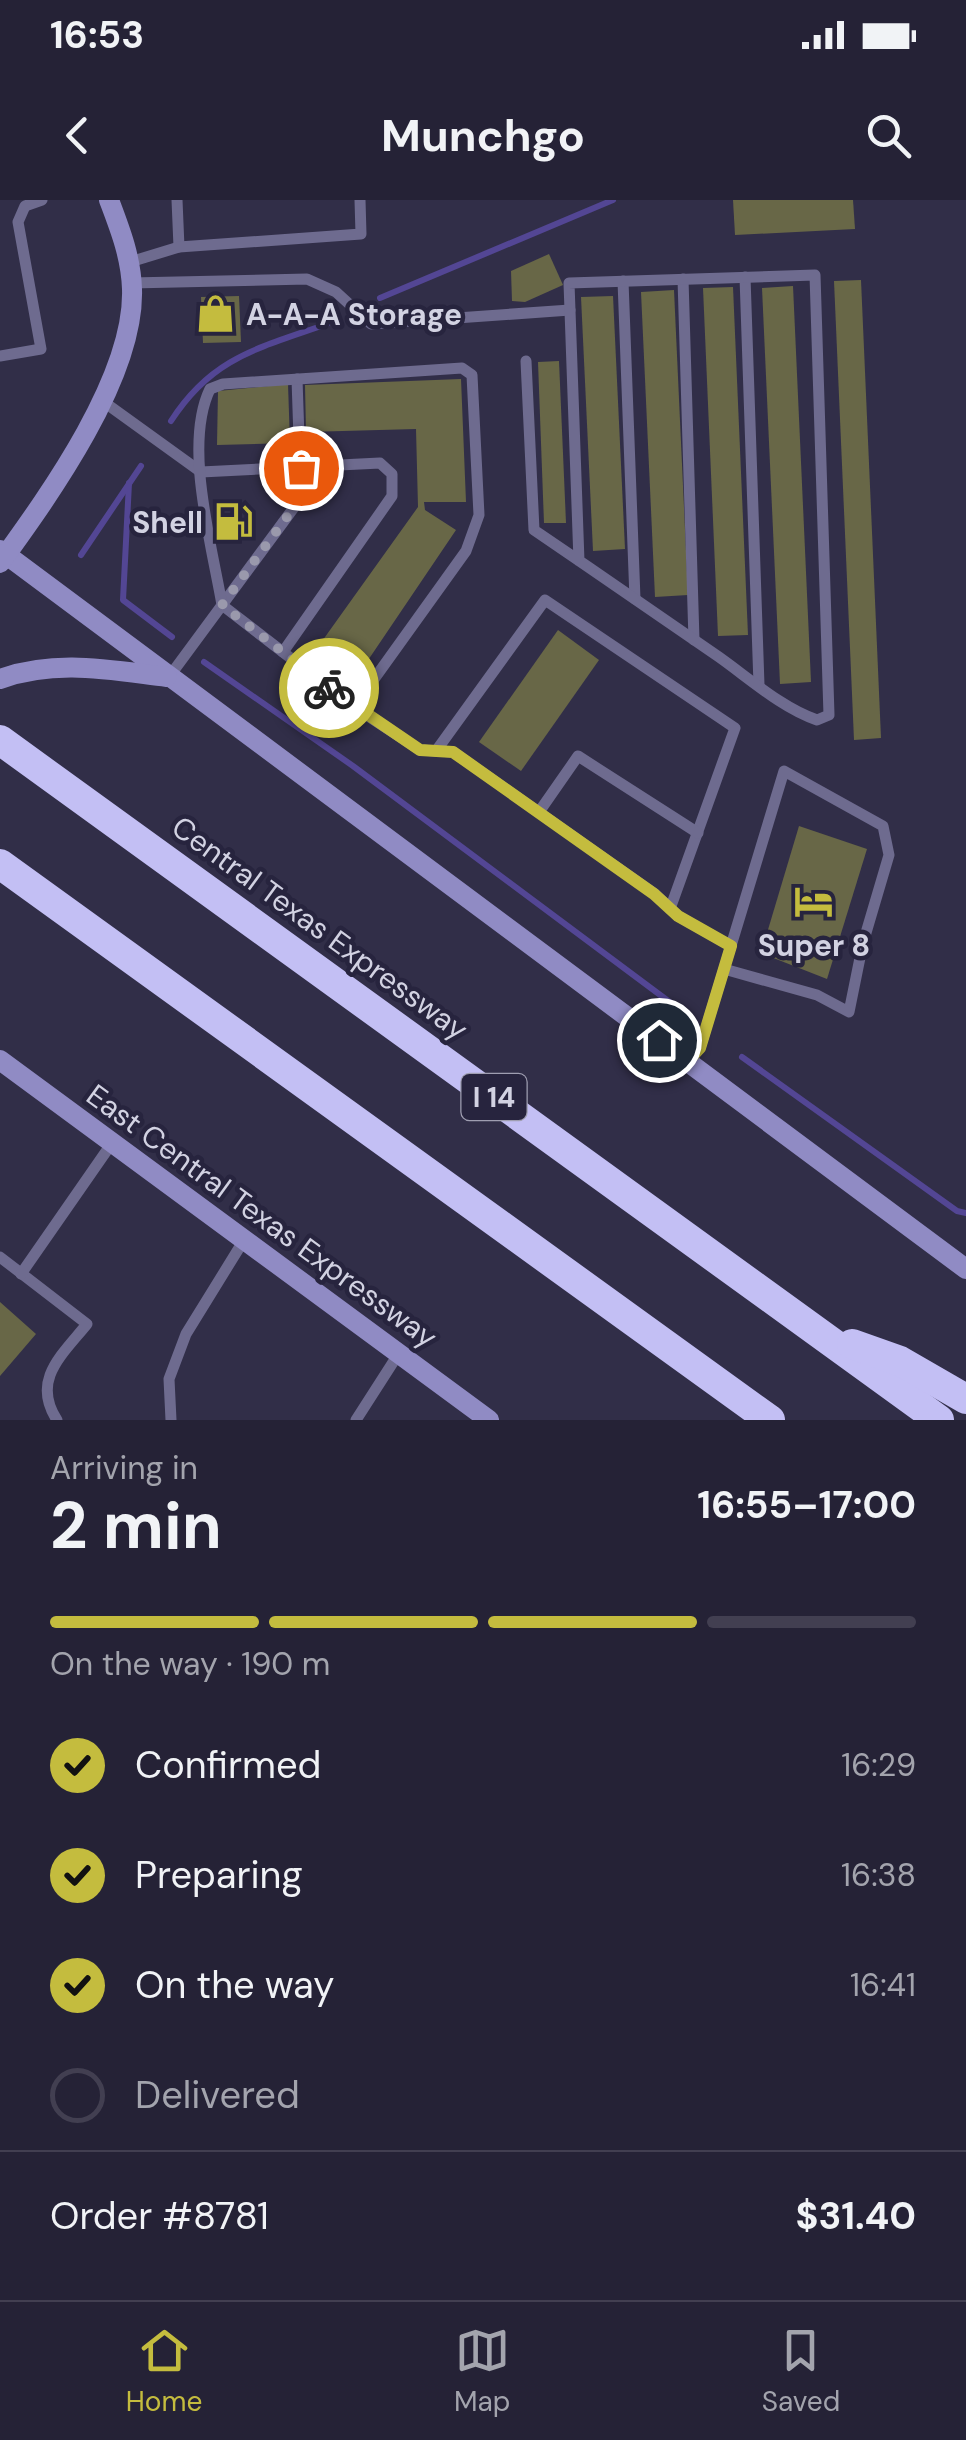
<!DOCTYPE html>
<html lang="en">
<head>
<meta charset="utf-8">
<style>
	body { margin:0; font-family:"DM Sans",sans-serif; background:#312f42; color:#f1f3f6; height:100vh; display:flex; flex-direction:column; font-size:38px; white-space:nowrap }
	* { box-sizing:border-box; margin:0 }
	p { font-size:32px; color:#a3a4ad }
	.icon { flex:none; width:55px; height:55px; fill:none; stroke:currentColor; stroke-width:2; stroke-linecap:round; stroke-linejoin:round }
	.map { position:relative; height:1220px; overflow:hidden }
	.sheet { display:flex; flex-direction:column; background:#252236; flex:1 }
	.sheet>* { flex:none }
	.pin { position:absolute; display:grid; place-items:center; width:85px; height:85px; color:#fff; margin:-42px; border:5px solid #fff; border-radius:50%; box-shadow:0 2px 10px #0007 }
	.courier { position:absolute; display:grid; place-items:center; width:100px; height:100px; margin:-50px; border:8px solid #c4bc3e; border-radius:50%; background:#fff; color:#222; box-shadow:0 2px 12px #0007 }
	.headline em { font-style:normal; font-weight:700 }
	.headline div { display:flex; flex-direction:column-reverse }
	.headline { display:flex; align-items:center; justify-content:space-between; height:170px; padding:0 50px }
	h1 { font-size:65px; font-weight:700; line-height:75px }
	.bar { display:grid; grid-template-columns:repeat(4,1fr); gap:15px 10px; align-content:center; height:120px; padding:0 50px }
	.bar i { height:12px; border-radius:8px; background:#423f51 }
	.bar .selected { background:#c4bc3e }
	.bar p { grid-column:span 4 }
	.line { display:flex; align-items:center; gap:25px; padding:0 50px; border-top:2px solid #423f51 }
	.line div { flex:1 }
	ol { padding:0 50px; list-style:none }
	li { display:flex; align-items:center; gap:30px; height:110px }
	li p { margin-inline-start:auto }
	li .icon { padding:10px; border-radius:50%; background:#c4bc3e; color:#111; stroke-width:4 }
	li:last-child { color:#a3a4ad }
	li i { width:55px; height:55px; border:5px solid #423f51; border-radius:50% }
	.status { display:flex; justify-content:space-between; align-items:center; height:70px; padding:0 50px; background:#252236; direction:ltr }
	.status svg { height:28px; fill:currentColor }
	header { display:flex; justify-content:space-between; align-items:center; height:130px; padding:0 50px; background:#252236; font-size:45px; font-weight:700 }
	.menu { display:flex; justify-content:space-around; align-items:center; height:140px; border-top:2px solid #423f51; background:#252236; font-size:28px; color:#a3a4ad }
	.menu a { display:grid; justify-items:center; gap:5px }
	.menu .selected { color:#c4bc3e }
	.map>svg:first-child { display:block }
	.lines { fill:none; stroke-linecap:round; stroke-linejoin:round }
	.stream { stroke:#534694; stroke-width:6 }
	.building { fill:#686747 }
	.lane { stroke:#6e6b8f; stroke-width:11 }
	.secondary { stroke:#908bc4; stroke-width:20 }
	.highway { stroke:#c3bff4; stroke-width:30 }
	.done { stroke:#9a99ac; stroke-width:10; stroke-dasharray:0 18 }
	.route { stroke:#c4bc3e; stroke-width:12 }
	.labels { text-anchor:middle; dominant-baseline:central; stroke-width:9; stroke-linejoin:round; paint-order:stroke }
	.shield { fill:#27243e; stroke:#9f9eb1; stroke-width:2.5 }
	.shield-label { font-size:28px; font-weight:bold; fill:#d2d2e2 }
	.poi-label { font-size:30px; font-weight:bold; fill:#d2d2e2; stroke:#27243e; text-anchor:start }
	.street-label { font-size:30px; fill:#d2d2e2; stroke:#27243e }
</style>
</head>
<body>
<div class="status"><b>16:53</b><svg viewBox="0 0 49 12"><path d="M0 12V9h3v3zM5 12V6h3v6zM10 12V3h3v9zM15 12V0h3v12zM26 1h20v11H26zM47 4h2v5h-2z"/></svg></div>
<header><svg class="icon" aria-label="back" viewBox="0 0 24 24"><path d="M15 5l-7 7 7 7"/></svg>Munchgo<svg class="icon" aria-label="search" viewBox="0 0 24 24"><circle cx="10" cy="10" r="6"/><path d="M15 15l6 6"/></svg></header>
<div class="map">
<svg width="966" height="1220" viewBox="0 0 966 1220">
	<rect width="100%" height="100%" fill="#312e48"/>
	<g class="lines">
		<!-- stream -->
		<g class="stream">
			<polyline points="380,98 613,0"/>
			<path d="M171,221c41,-64 88,-73 156,-97"/>
			<polyline points="129,283 123,400 172,437"/>
			<polyline points="81,355 141,266"/>
			<polyline points="204,462 353,566 679,809"/>
			<polyline points="742,857 957,1011 966,1013"/>
		</g>
	</g>
	<!-- building -->
	<g class="building">
		<polygon points="733,0 853,0 855,29 735,35"/>
		<polygon points="549,54 563,85 525,102 512,101 511,71"/>
		<polygon points="861,80 881,538 854,540 834,81"/>
		<polygon points="793,86 811,482 780,484 762,88"/>
		<polygon points="733,87 748,435 718,436 703,88"/>
		<polygon points="674,90 688,395 655,397 641,92"/>
		<polygon points="239,96 241,142 203,143 201,97"/>
		<polygon points="613,96 625,349 593,351 581,97"/>
		<polygon points="559,161 566,323 544,323 538,162"/>
		<polygon points="461,179 466,302 424,302 425,310 456,330 356,478 315,451 418,307 416,229 306,232 305,185"/>
		<polygon points="288,184 290,243 217,245 218,191"/>
		<polygon points="558,430 599,460 521,571 479,542"/>
		<polygon points="799,626 867,649 827,779 761,753"/>
		<polygon points="0,1102 36,1134 0,1176"/>
	</g>
	<g class="lines">
		<!-- lane -->
		<g class="lane">
			<polyline points="177,0 179,47"/>
			<polyline points="130,62 179,47 361,34 360,0"/>
			<polyline points="745,77 759,485"/>
			<polyline points="683,79 694,440"/>
			<polyline points="623,81 635,399"/>
			<polyline points="131,83 307,79 336,92 371,124 570,110"/>
			<polyline points="0,156 41,149 18,22 25,6 42,0"/>
			<path d="M526,161l8,169c62,42 124,85 185,127 31,22 63,51 98,63l12,-5 -14,-440 -246,8 10,278"/>
			<polyline points="104,202 201,272 380,263 392,274 392,296 283,452"/>
			<polyline points="169,477 301,298 297,179"/>
			<path d="M354,507l112,-156 13,-36 -7,-140 -10,-7 -239,16 -13,5c-27,56 2,156 12,216l132,102 66,43 33,2 202,142 23,22 53,30"/>
			<polyline points="436,551 545,400 735,528 670,709"/>
			<polyline points="539,612 578,556 698,633"/>
			<polyline points="689,861 700,848 784,571 883,626 889,655 863,743 849,812 817,795 724,769"/>
			<path d="M0,1057l87,67c-25,31 -56,56 -30,96"/>
			<polyline points="21,1074 112,943"/>
			<polyline points="171,1220 169,1179 186,1134 244,1040"/>
			<polyline points="356,1220 399,1153"/>
		</g>
		<!-- secondary -->
		<g class="secondary">
			<polyline points="0,350 966,1069"/>
			<path d="M0,363c50,-69 135,-187 132,-274 -1,-32 -12,-60 -23,-89"/>
			<path d="M0,479c57,-20 109,-9 167,-2"/>
			<polyline points="0,860 489,1220"/>
		</g>
		<!-- highway -->
		<g class="highway">
			<polyline points="0,540 939,1220"/>
			<polyline points="0,664 770,1220"/>
			<polyline points="852,1144 900,1161 966,1199"/>
		</g>
	</g>
	<g class="lines">
		<!-- done -->
		<polyline class="done" points="301,268 301,298 222,405 329,488"/>
		<!-- route -->
		<polyline class="route" points="329,488 420,550 453,552 654,694 678,716 731,746 700,848 688,861 659,840"/>
	</g>
	<!-- icons -->
	<defs>
		<symbol id="shop-bare" viewBox="-9 -9 18 18"><path d="M-5-2.5h2.3a2.7 3.5 0 0 1 5.4 0H5L5.5 6h-11ZM-1.5-2.5h3a1.5 2.3 0 0 0-3 0Z" fill="#c4bc3e" stroke="#27243e" stroke-width="2.5" paint-order="stroke"/></symbol>
		<symbol id="fuel-bare" viewBox="-9 -9 18 18"><path d="M-5.5-6h7V0h2V4h1.3V-2.5L3-4.5l.8-.8L6-3V5H2.5V1h-1V6h-7ZM-4.2-4.7v3.2H.2V-4.7Z" fill="#c4bc3e" stroke="#27243e" stroke-width="2.5" paint-order="stroke"/></symbol>
		<symbol id="hotel-bare" viewBox="-9 -9 18 18"><path d="M-6-4.5h1.5V1H6V5H4.5V3h-9V5H-6ZM-4 0a1.8 1.8 0 1 1 3.6 0ZM.5 0V-2.5h3Q6-2.5 6 0Z" fill="#c4bc3e" stroke="#27243e" stroke-width="2.5" paint-order="stroke"/></symbol>
	</defs>
	<g fill-rule="evenodd">
		<use href="#shop-bare" x="188" y="86" width="55" height="55"/>
		<use href="#fuel-bare" x="206" y="294" width="55" height="55"/>
		<use href="#hotel-bare" x="786" y="674" width="55" height="55"/>
	</g>
	<g class="labels">
		<!-- shield labels -->
		<rect class="shield" x="461.5" y="874" width="65" height="46" rx="8"/>
		<g class="shield-label">
			<text x="494" y="897">I 14</text>
		</g>
		<!-- poi labels -->
		<g class="poi-label">
			<text x="246" y="114">A-A-A Storage</text>
			<text x="203" y="322" text-anchor="end">Shell</text>
			<text x="814" y="745" text-anchor="middle">Super 8</text>
		</g>
		<!-- street labels -->
		<g class="street-label">
			<text transform="translate(320 728) rotate(36)">Central Texas Expressway</text>
			<text transform="translate(262 1016) rotate(36)">East Central Texas Expressway</text>
		</g>
	</g>
</svg>
<div class="pin" style="left:301px;top:268px;background:#ea580c"><svg class="icon" aria-label="bag" viewBox="0 0 24 24"><path d="M5 8h14l-1 12H6zM9 8a3 3 0 0 1 6 0"/></svg></div>
<div class="pin" style="left:659px;top:840px;background:#1f2937"><svg class="icon" aria-label="home" viewBox="0 0 24 24"><path d="M3 11l9-7 9 7M6 9v11h12V9"/></svg></div>
<div class="courier" style="left:329px;top:488px"><svg class="icon" aria-label="bike" viewBox="0 0 24 24"><circle cx="6" cy="16" r="4"/><circle cx="18" cy="16" r="4"/><path d="M6 16l4-8h5l3 8M10 8l3 8H6M13 5h3"/></svg></div>
</div>
<section class="sheet">
<div class="headline"><div><h1>2 min</h1><p>Arriving in</p></div><em>16:55–17:00</em></div>
<div class="bar"><i class="selected"></i><i class="selected"></i><i class="selected"></i><i></i><p>On the way · 190 m</p></div>
<ol>
<li><svg class="icon" aria-label="check" viewBox="0 0 24 24"><path d="M5 12l5 5 9-10"/></svg>Confirmed<p>16:29</p></li>
<li><svg class="icon" aria-label="check" viewBox="0 0 24 24"><path d="M5 12l5 5 9-10"/></svg>Preparing<p>16:38</p></li>
<li><svg class="icon" aria-label="check" viewBox="0 0 24 24"><path d="M5 12l5 5 9-10"/></svg>On the way<p>16:41</p></li>
<li><i></i>Delivered</li>
</ol>
<div class="line" style="height:130px"><div>Order #8781</div><b>$31.40</b></div>
</section>
<nav class="menu">
<a class="selected"><svg class="icon" aria-label="home" viewBox="0 0 24 24"><path d="M3 11l9-7 9 7M6 9v11h12V9"/></svg>Home</a>
<a><svg class="icon" aria-label="map" viewBox="0 0 24 24"><path d="M3 6l6-2 6 2 6-2v14l-6 2-6-2-6 2zM9 4v14M15 6v14"/></svg>Map</a>
<a><svg class="icon" aria-label="saved" viewBox="0 0 24 24"><path d="M7 4h10v16l-5-4-5 4z"/></svg>Saved</a>
</nav>
</body>
</html>
